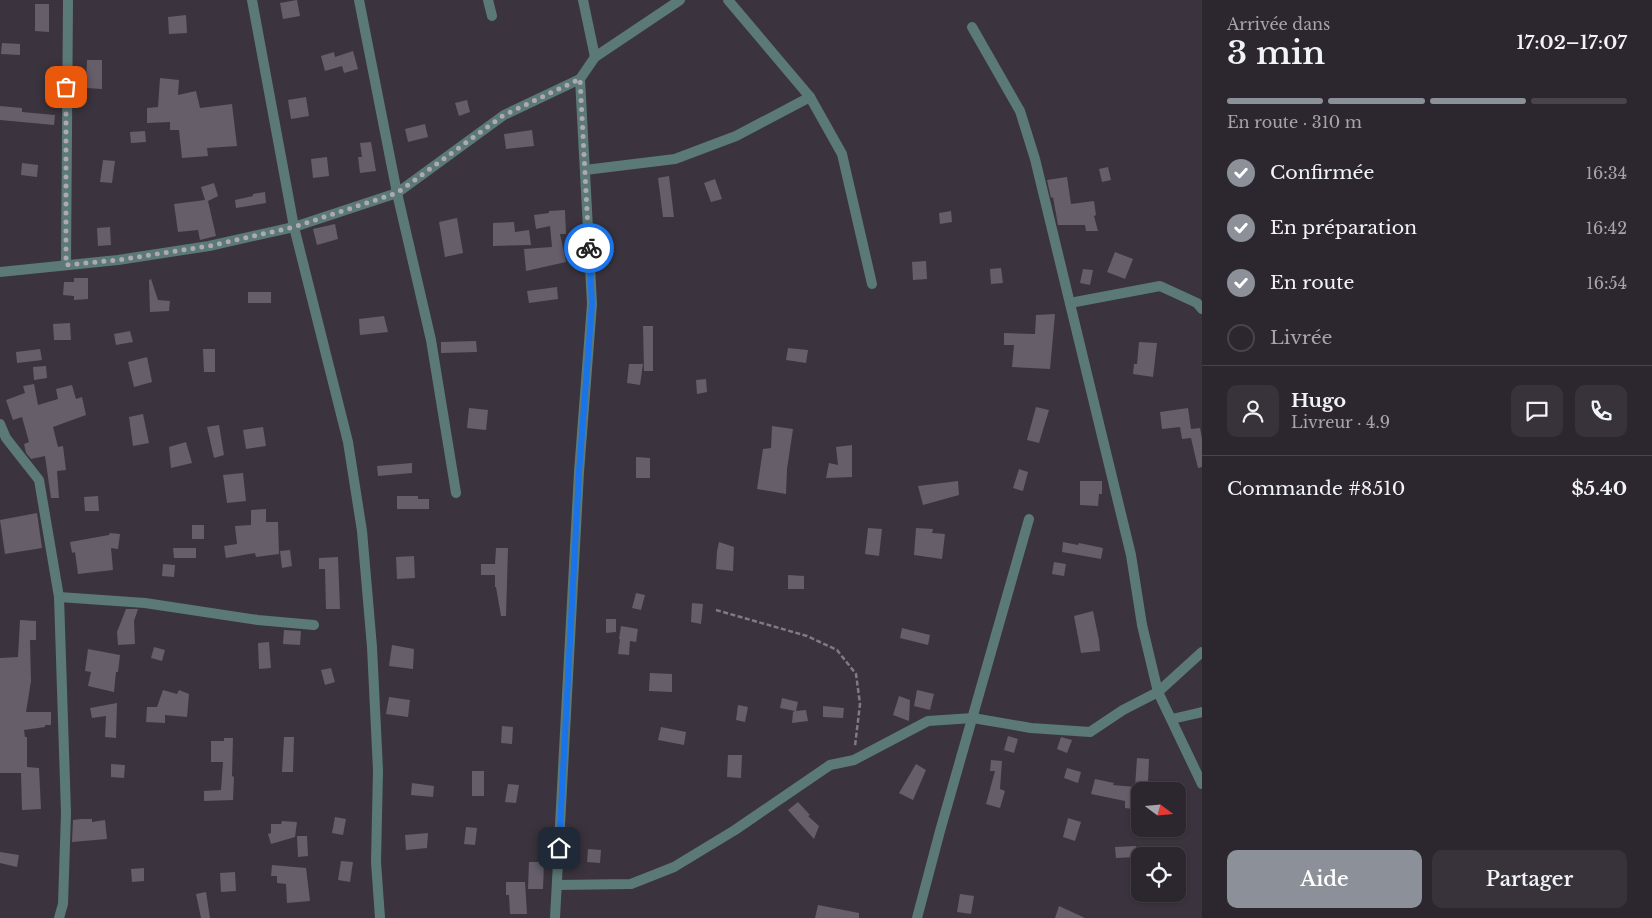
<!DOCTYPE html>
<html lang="fr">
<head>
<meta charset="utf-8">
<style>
	body { margin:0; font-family:"Libre Baskerville",serif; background:#38333a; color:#f1f3f6; height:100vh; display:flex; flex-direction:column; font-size:19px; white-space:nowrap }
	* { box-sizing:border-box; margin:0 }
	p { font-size:16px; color:#a6a5aa }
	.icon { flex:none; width:28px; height:28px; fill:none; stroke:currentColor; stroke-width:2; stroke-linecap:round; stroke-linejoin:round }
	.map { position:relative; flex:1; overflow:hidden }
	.details { display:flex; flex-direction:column; background:#2c272e; width:450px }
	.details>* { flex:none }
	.needle { width:32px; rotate:106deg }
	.fabs { position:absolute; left:1131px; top:782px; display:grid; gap:10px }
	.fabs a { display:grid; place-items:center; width:55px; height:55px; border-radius:10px; background:#2c272e; box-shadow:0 1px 4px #0004,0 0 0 1px #48444a; font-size:25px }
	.pin { position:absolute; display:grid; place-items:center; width:42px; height:42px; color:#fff; margin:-21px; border-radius:10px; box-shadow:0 2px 8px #0006 }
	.courier { position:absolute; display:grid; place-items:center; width:50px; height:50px; margin:-25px; border:4px solid #1a73e8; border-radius:50%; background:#fff; color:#222; box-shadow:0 1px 6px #0007 }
	.headline em { font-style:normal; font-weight:600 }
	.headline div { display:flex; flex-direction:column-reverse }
	.headline { display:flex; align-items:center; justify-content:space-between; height:85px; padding:0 25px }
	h1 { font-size:32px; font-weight:600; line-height:38px }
	.bar { display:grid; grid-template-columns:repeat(4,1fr); gap:8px 5px; align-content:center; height:60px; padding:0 25px }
	.bar i { height:6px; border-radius:4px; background:#48444a }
	.bar .on { background:#8c9099 }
	.bar p { grid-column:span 4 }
	.line { display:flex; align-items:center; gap:12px; padding:0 25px; border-top:1px solid #48444a }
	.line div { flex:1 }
	.round { display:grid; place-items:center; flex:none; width:52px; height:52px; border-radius:10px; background:#38333a }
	ol { padding:0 25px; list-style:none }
	li { display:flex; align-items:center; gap:15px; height:55px }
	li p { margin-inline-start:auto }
	li .icon { padding:5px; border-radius:50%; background:#8c9099; color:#fff; stroke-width:4 }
	li:last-child { color:#a6a5aa }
	li i { width:28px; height:28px; border:2px solid #48444a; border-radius:50% }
	.primary-button { display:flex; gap:10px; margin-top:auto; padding:10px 25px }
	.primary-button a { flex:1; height:58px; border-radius:10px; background:#8c9099; color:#fff; font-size:20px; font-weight:600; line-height:58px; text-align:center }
	.primary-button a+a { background:#38333a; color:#f1f3f6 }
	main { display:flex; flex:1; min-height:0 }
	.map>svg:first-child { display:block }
	.building { fill:#665e69 }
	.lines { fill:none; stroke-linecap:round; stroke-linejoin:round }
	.path { stroke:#807a83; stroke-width:2.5; stroke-dasharray:5 2.5; stroke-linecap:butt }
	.minor { stroke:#5b7a77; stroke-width:10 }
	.done { stroke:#aea8b0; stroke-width:5; stroke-dasharray:0 9 }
	.route { stroke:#1a73e8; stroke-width:6 }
</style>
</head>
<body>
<main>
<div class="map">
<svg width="1202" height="918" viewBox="0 0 1202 918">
	<rect width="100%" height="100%" fill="#3b343e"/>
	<!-- building -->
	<g class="building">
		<polygon points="297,0 300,16 283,19 280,3"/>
		<polygon points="35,4 49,4 49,32 35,31"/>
		<polygon points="186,15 187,33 169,34 168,17"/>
		<polygon points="2,43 20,44 20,55 1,54"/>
		<polygon points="353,51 358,69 344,73 342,66 325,71 321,56 334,52 335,57"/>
		<polygon points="87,60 102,60 102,89 86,88"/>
		<polygon points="160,78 179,80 178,95 196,91 200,108 232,104 237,146 207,148 208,156 182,158 179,130 170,130 170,122 147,123 147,108 158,107"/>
		<polygon points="306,97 309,116 291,119 288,100"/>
		<polygon points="467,100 470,112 459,116 455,103"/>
		<polygon points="0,106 22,108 22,112 55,115 54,125 0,120"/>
		<polygon points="425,124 428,137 408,142 405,129"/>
		<polygon points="532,130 534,146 506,149 504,134"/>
		<polygon points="145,131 146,142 131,143 130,132"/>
		<polygon points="371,142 376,171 360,173 358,157 362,157 360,143"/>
		<polygon points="327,157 329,176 313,178 311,159"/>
		<polygon points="103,160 115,161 112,183 100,182"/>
		<polygon points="22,163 38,165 37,177 21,175"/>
		<polygon points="1108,167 1111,180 1102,182 1099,169"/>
		<polygon points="669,176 674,217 663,217 658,178"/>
		<polygon points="1067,177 1071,204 1094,201 1096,215 1094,216 1098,231 1086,231 1085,225 1058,225 1053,197 1051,198 1047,180"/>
		<polygon points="715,179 722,199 711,202 704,183"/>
		<polygon points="214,183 218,196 208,201 216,236 200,240 198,230 178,232 174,204 205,200 201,187"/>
		<polygon points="265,192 266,203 236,208 235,200 253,196 253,194"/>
		<polygon points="565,210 566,234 560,234 566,262 526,271 524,249 552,247 550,226 536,229 534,215 549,213 549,211"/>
		<polygon points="951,211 952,222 940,224 939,213"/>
		<polygon points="457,218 463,253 445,257 439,222"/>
		<polygon points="514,222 515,232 529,230 531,245 493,246 493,223"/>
		<polygon points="335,224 338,239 317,245 313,229"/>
		<polygon points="110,227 111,245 98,246 97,228"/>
		<polygon points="1115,252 1133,259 1125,279 1107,272"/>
		<polygon points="926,261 927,279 913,280 912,262"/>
		<polygon points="1001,268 1003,283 991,284 990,269"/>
		<polygon points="1083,269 1093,270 1090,285 1080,283"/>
		<polygon points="74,278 88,278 88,299 74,300 74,296 63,295 64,282 74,282"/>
		<polygon points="151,279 158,300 170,301 169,311 150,312 149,280"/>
		<polygon points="557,287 558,299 529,303 527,291"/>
		<rect x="248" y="292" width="23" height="11"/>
		<polygon points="1055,314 1050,369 1012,367 1014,345 1004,345 1004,333 1035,334 1036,315"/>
		<polygon points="384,316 388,332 360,335 359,319"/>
		<polygon points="70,323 71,340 54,340 53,324"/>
		<polygon points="643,326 653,326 653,371 644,371"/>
		<polygon points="130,331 133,342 116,345 114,334"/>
		<polygon points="476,341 477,352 441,353 441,342"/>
		<polygon points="1139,342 1157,343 1153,377 1133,374 1134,364 1137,364"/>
		<polygon points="788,348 808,350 806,363 786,360"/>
		<polygon points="40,349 42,360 17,363 16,352"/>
		<polygon points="203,349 215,349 215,372 204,372"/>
		<polygon points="147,357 152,382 134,387 128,362"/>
		<polygon points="629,364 643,364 640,385 627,383"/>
		<polygon points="46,366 47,378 34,380 33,367"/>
		<polygon points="706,379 707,392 697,394 696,380"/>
		<polygon points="34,384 38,405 58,399 56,389 72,385 76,399 82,397 86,415 53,427 58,447 63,446 66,470 57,471 59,498 51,498 45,456 31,459 26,453 24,444 29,442 22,417 13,420 6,400 25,393 23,386"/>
		<polygon points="1036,407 1049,410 1039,443 1027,440"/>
		<polygon points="469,408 488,410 486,430 467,428"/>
		<polygon points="1188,408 1191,429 1200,428 1202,439 1202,467 1198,468 1191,438 1182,439 1180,427 1162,429 1160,412"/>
		<polygon points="143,414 149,443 133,446 129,417"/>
		<polygon points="219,425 224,455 214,458 207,427"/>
		<polygon points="772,426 793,429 787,469 786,494 757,489 763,449 771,448"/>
		<polygon points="263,427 266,446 246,449 243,430"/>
		<polygon points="186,442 192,463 171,468 169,447"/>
		<polygon points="852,445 852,477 826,478 829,463 838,465 836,447"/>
		<polygon points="636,457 650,458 650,478 636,478"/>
		<polygon points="412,463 412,473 378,476 377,466"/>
		<polygon points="1019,469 1028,472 1023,491 1013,488"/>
		<polygon points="243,473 246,501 227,503 223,475"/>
		<polygon points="958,481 959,495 923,505 918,486"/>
		<polygon points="1080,481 1102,481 1102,494 1099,494 1098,506 1080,505"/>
		<polygon points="98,496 99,511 85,511 84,497"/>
		<polygon points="397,496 418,496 418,499 429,499 429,509 397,509"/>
		<polygon points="266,509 266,522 278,522 279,554 256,557 255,553 226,558 224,546 237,544 235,526 251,525 251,510"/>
		<polygon points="37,513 42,548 5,554 0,520"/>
		<rect x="192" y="525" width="12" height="14"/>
		<polygon points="868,528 882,529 879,556 865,554"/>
		<polygon points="916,528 933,529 932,533 945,534 942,559 914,555"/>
		<polygon points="110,533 120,534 118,549 111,548 113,570 78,574 75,552 72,553 70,542 109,535"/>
		<polygon points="719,542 734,547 733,571 716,569 717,551"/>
		<polygon points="1063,542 1078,545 1079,543 1103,548 1101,559 1062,552"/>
		<polygon points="173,548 196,548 196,558 174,558"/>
		<polygon points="496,548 508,548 506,616 501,616 496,587 495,587 495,575 481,575 481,564 495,564"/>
		<polygon points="290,550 292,566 282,568 280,551"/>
		<polygon points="414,556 415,578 397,579 396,557"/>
		<polygon points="338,557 340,609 326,609 325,569 319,569 319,558"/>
		<polygon points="1054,562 1066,564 1064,576 1052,574"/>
		<polygon points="163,564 175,565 174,577 162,576"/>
		<polygon points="788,575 804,576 804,589 788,589"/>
		<polygon points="636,593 645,595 641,610 632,608"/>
		<polygon points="692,603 703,604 701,624 691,622"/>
		<polygon points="126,609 138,609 134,621 135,644 118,645 117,632"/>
		<polygon points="1093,611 1099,640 1100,651 1081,653 1074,616"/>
		<polygon points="606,619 616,619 616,632 606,633"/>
		<polygon points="20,620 36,621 36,640 30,640 31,681 26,712 51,712 51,725 45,725 45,727 24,730 25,737 27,737 27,767 39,768 41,809 22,810 21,773 0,773 0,658 18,657"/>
		<polygon points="621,626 638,629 636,642 630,641 629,655 618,654 620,639 619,639"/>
		<polygon points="902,628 930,635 928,645 900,638"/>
		<polygon points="284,630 301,631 300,645 283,644"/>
		<polygon points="269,642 271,668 259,669 258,643"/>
		<polygon points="392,645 414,649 413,669 389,666"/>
		<polygon points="154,647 165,650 162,661 151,658"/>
		<polygon points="88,649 120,655 118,672 116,672 114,692 88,686 91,672 85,671"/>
		<polygon points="331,668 335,682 325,685 321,670"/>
		<polygon points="650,673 672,674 672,692 649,691"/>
		<polygon points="163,690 177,694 179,690 189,694 187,717 165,715 165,723 146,722 147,707 157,707"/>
		<polygon points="917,690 934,694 930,710 914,706"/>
		<polygon points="899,696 910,700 909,721 893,715"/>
		<polygon points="389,697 410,700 408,717 386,714"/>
		<polygon points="782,698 798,702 796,711 806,710 808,721 792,723 793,712 795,711 780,708"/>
		<polygon points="117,703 116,738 105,737 106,716 92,718 90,708"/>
		<polygon points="738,705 748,707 745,722 736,720"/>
		<polygon points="823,706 844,708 843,718 823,717"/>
		<polygon points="502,726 513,727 512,744 501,743"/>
		<polygon points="661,727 686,732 684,745 658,740"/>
		<polygon points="1008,736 1018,739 1014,753 1004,750"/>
		<polygon points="284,737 294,737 293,772 282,772"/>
		<polygon points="1061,737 1072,740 1067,753 1057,749"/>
		<polygon points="224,738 233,738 232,776 234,777 233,800 204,801 204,791 221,790 223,762 211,762 211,741 224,741"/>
		<polygon points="728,755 742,755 741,778 727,777"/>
		<polygon points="1137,758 1149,759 1148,782 1177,781 1177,791 1140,791 1140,810 1125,808 1125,801 1091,794 1095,779 1114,783 1113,785 1135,787"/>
		<polygon points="991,760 1002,761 1000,789 1005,791 1000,808 986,804 995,771 990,771"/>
		<polygon points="111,764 125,765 124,778 111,777"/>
		<polygon points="916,764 926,770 913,800 899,793"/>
		<polygon points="1067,768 1081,772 1078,783 1064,778"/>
		<rect x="472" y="771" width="12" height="25"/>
		<polygon points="412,783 434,786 433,797 411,795"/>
		<polygon points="508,784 519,785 516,803 505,802"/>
		<polygon points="798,802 810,815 808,816 819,826 814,839 788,810"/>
		<polygon points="335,817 346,819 343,835 332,833"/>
		<polygon points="1068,818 1081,822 1075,841 1063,837"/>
		<polygon points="81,819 92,819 92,822 105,820 107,839 72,842 73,820"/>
		<polygon points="282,821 297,822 295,837 271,844 268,834 271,833 271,824 281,824"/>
		<polygon points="466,827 477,828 475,845 464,844"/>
		<polygon points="428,833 427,848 406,850 405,835"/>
		<polygon points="297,836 307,836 308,856 298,857"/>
		<polygon points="1136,846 1136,857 1116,858 1115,847"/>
		<polygon points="588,849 601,850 600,863 587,862"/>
		<polygon points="0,852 19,855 17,867 0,863"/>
		<polygon points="341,861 353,862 350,882 338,880"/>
		<polygon points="529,862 544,862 543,889 528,889"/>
		<polygon points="272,865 306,868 310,901 287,903 286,884 277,883 277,876 271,876"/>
		<polygon points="144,868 144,881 132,882 131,869"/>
		<polygon points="235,872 236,891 221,892 220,873"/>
		<polygon points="506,882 525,882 527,914 510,914 509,895 506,895"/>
		<polygon points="206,892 210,918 201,918 196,894"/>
		<polygon points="960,894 974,896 971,914 957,912"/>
		<polygon points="818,905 859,913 859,918 815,918"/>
		<polygon points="1059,906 1085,918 1055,918"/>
	</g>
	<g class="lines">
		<!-- path -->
		<polyline class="path" points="716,610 807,636 837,650 856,674 860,704 855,746"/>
		<!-- minor -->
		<g class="minor">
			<polyline points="252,0 294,227 348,442 362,531 372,647 378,770 376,862 380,918"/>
			<polyline points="359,0 397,193 431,340 456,493"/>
			<polyline points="488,0 492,16"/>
			<polyline points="583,0 595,57"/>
			<polyline points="728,0 810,97 842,154 872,284"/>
			<polyline points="972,27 1020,111 1035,159 1103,440 1131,555 1142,625 1158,692 1202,784"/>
			<polyline points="585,170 675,159 736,136 810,97"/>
			<polyline points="66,265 68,0"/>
			<polyline points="0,272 118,260 209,246 294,227 397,193 504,115 580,79"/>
			<polyline points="1070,303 1160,286 1197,303 1202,309"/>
			<polyline points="0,424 6,438 39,480 59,597 66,813 63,904 59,918"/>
			<polyline points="59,597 145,603 258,620 314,625"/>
			<polyline points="1172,719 1202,712"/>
			<polyline points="557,885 631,884 674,867 735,830 830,765 854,760 928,721 973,718 1031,728 1090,732 1123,710 1158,692 1202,652"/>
			<polyline points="555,918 579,472 592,304 580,79 595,57 680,0"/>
			<polyline points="917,918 940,831 1029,519"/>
		</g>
	</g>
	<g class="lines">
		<!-- done -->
		<polyline class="done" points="66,87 66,265 118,260 209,246 294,227 397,193 504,115 580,79 589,248"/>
		<!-- route -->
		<polyline class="route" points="559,848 579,472 592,304 589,248"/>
	</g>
</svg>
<div class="fabs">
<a><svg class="needle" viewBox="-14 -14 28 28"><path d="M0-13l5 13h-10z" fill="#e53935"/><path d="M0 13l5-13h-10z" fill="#a6a5aa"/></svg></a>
<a><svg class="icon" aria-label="locate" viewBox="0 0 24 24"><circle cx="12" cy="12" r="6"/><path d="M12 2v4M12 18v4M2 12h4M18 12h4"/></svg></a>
</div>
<div class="pin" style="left:66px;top:87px;background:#ea580c"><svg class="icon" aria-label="bag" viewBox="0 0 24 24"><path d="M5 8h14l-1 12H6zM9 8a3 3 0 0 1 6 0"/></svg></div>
<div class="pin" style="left:559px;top:848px;background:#1f2937"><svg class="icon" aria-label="home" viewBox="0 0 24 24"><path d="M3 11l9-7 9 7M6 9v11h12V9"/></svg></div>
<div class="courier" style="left:589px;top:248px"><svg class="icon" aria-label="bike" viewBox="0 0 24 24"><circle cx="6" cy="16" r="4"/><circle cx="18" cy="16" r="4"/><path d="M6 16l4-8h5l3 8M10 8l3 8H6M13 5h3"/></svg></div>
</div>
<section class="details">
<div class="headline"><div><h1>3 min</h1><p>Arrivée dans</p></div><em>17:02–17:07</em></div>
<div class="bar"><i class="on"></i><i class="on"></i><i class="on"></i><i></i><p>En route · 310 m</p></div>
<ol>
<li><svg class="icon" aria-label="check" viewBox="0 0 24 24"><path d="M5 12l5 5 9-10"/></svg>Confirmée<p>16:34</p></li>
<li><svg class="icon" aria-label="check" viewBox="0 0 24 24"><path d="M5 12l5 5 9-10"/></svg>En préparation<p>16:42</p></li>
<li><svg class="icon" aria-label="check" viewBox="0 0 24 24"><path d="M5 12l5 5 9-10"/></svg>En route<p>16:54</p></li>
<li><i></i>Livrée</li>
</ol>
<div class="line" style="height:90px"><a class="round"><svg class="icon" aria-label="person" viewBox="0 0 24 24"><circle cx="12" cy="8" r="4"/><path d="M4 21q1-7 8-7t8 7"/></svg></a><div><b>Hugo</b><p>Livreur · 4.9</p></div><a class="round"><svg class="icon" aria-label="chat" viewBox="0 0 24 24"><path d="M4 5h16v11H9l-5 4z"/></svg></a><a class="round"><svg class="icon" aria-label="phone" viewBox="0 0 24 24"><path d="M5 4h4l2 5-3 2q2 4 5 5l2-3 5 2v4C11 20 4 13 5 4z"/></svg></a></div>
<div class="line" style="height:65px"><div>Commande #8510</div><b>$5.40</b></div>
<div class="primary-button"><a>Aide</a><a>Partager</a></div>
</section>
</main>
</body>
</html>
